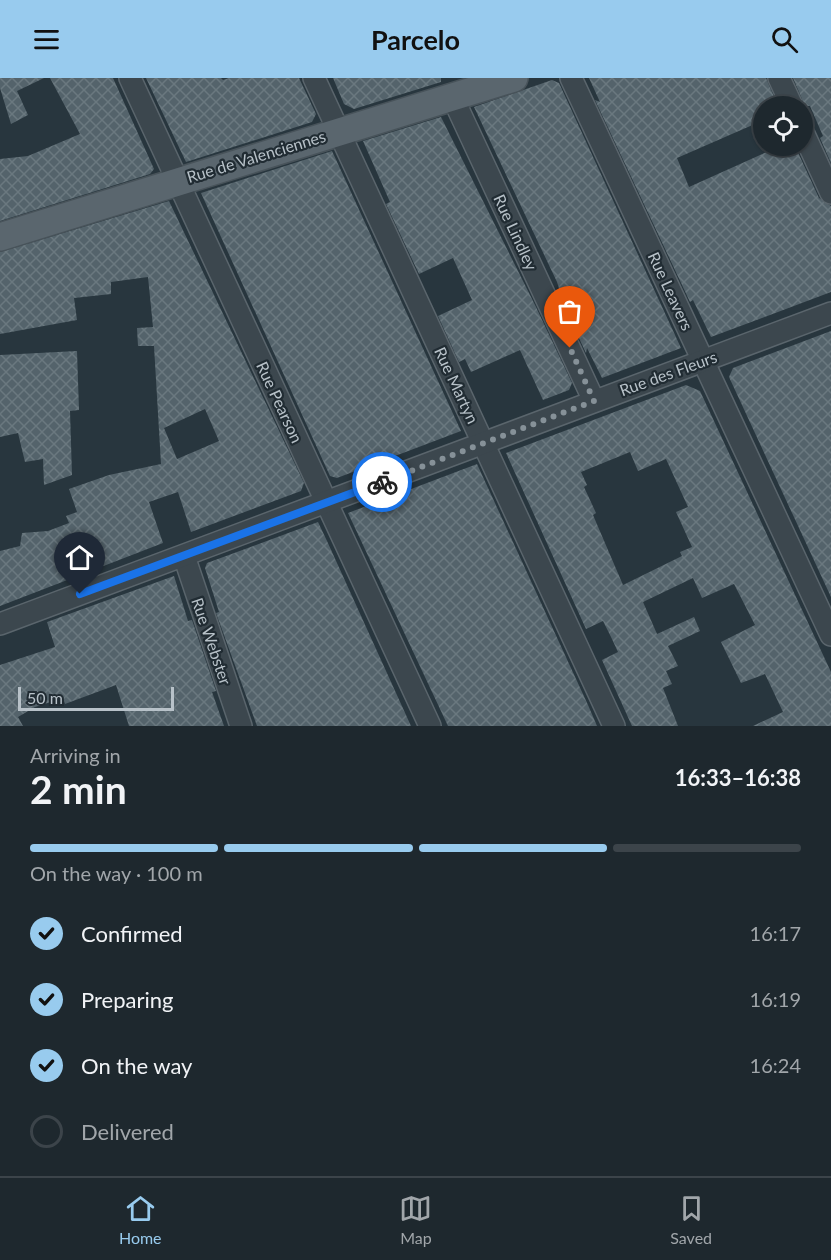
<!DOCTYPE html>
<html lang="en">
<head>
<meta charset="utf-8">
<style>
	body { margin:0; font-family:Lato,sans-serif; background:#2b343a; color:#f1f3f6; height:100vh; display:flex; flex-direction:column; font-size:22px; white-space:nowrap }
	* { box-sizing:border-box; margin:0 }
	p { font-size:20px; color:#a1a6aa }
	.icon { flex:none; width:33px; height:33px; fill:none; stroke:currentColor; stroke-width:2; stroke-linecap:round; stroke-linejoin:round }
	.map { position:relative; height:648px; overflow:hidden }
	.panel { display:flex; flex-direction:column; background:#1e282e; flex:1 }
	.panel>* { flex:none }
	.buttons { position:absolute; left:753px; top:18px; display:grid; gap:12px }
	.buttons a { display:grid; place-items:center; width:60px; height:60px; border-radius:50%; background:#1e282e; box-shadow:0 2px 4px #0004,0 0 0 2px #3c444a; font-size:30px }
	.scale { position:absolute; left:18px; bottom:15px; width:156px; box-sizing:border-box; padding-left:6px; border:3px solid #b8c2c9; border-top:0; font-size:16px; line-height:21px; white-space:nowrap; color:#b8c2c9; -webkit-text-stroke:4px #212c33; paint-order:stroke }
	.pin { position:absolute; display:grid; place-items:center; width:51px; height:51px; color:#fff; margin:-62px -26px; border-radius:50% 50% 50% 0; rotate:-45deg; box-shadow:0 0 6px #0007 }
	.pin .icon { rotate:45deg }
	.courier { position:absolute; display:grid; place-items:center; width:60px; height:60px; margin:-30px; border:4px solid #1a73e8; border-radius:50%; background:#fff; color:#222; box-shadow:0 2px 8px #0007 }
	.summary em { font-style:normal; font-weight:700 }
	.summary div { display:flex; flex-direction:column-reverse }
	.summary { display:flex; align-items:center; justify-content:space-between; height:102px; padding:0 30px }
	h1 { font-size:39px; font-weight:700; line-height:45px }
	.bar { display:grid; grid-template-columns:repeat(4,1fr); gap:9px 6px; align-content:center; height:72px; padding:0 30px }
	.bar i { height:8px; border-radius:4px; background:#3c444a }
	.bar .current { background:#98cbee }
	.bar p { grid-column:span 4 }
	ol { padding:0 30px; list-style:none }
	li { display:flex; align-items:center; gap:18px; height:66px }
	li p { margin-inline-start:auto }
	li .icon { padding:6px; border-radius:50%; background:#98cbee; color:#111; stroke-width:4 }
	li:last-child { color:#a1a6aa }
	li i { width:33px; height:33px; border:3px solid #3c444a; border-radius:50% }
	header { display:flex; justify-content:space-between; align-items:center; height:78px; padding:0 30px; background:#98cbee; color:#111; font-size:27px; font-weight:700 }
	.menu { display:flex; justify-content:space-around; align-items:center; height:84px; border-top:2px solid #3c444a; background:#1e282e; font-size:16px; color:#a1a6aa }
	.menu a { display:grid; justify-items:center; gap:3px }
	.menu .current { color:#98cbee }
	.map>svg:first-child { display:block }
	.building { fill:url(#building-cross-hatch); fill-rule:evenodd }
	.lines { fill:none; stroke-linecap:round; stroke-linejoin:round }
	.minor-casing { stroke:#5a656c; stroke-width:24 }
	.major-casing { stroke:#48535a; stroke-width:30 }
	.minor { stroke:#3c474e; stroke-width:21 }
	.major { stroke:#5a666e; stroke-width:27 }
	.done { stroke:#869198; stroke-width:6; stroke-dasharray:0 10.8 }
	.route { stroke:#1a73e8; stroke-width:8 }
	.labels { text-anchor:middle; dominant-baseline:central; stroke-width:4.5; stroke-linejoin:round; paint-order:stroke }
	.street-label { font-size:16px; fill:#b8c2c9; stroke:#212c33 }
</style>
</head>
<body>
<header><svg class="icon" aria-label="menu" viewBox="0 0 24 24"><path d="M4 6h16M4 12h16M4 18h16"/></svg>Parcelo<svg class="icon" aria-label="search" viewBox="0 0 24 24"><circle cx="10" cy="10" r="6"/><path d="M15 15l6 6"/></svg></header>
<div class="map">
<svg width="831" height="648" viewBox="0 0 831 648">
	<defs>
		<pattern id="building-cross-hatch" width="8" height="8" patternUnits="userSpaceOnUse" patternTransform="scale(1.5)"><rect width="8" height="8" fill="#54636b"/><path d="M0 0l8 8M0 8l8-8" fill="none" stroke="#6a787f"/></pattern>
	</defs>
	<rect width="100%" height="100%" fill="#28363e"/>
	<!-- building -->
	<g class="building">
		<polygon points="0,0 44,0 17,13 28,37 11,46 0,10"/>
		<polygon points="50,0 113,0 154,91 150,96 0,143 0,81 28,78 80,56"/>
		<polygon points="146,0 221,0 223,2 229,0 299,0 316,36 312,44 186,84"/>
		<polygon points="333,0 441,0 441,4 354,31 344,26"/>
		<polygon points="589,0 766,0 778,28 764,28 764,42 677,80 689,109 780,68 795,68 819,120 831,128 831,214 711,259 693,222 690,224 595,22 600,24"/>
		<polygon points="793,0 831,0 831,85 820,60 823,58 810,28 805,28"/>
		<polygon points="552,2 559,5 681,270 602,300 587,270 586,275 559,218 561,217 557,204 474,29"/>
		<polygon points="441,39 536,229 572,305 569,312 543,322 520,272 471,294 465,281 459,284 438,238 472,222 453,180 419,196 386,126 390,124 363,63"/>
		<polygon points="332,73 461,353 337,400 330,398 201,115"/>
		<path d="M169,123l135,282 -3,8 -110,41 -13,-40 -29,10 14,41 -163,63v-55l20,-5 2,-13 26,-2 21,-8 -3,-7 11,-4 -8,-23 40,-14 52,-11 -7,-118h-16l-1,-18 16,-1 -5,-50 -37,5v12l-37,4 3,22 -77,14v-82zM205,331l14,32 -42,18 -13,-31z"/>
		<polygon points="831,253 831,519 729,299 733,290"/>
		<polygon points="77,273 79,332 70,333 72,397 44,407 43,381 25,384 18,355 0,359 0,277"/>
		<path d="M686,307l14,6 131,281v54h-78l30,-14 -18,-38 -24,9 -20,-41 34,-17 -21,-41 -32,14 -9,-20 -50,24 14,32 37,-17 6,14 -32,15 10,20 -12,5 6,13 -9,4 15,38h-46l-30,-66 16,-8 -7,-15 -8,-16 -17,8 -80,-176zM630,374l8,19 28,-12 22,48 -12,5 16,35 -12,5 2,4 -59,29 -30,-70 3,-2 -12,-26 3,-2 -6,-13z"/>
		<polygon points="477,386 588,627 597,648 448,648 348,435"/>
		<polygon points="318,444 327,463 411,648 257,648 216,535 219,534 205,490 207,485"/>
		<polygon points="174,498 188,543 192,542 216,613 212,614 224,648 129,648 116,607 65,626 63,620 35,629 18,639 23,648 0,648 0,587 55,569 47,544"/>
	</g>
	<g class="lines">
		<defs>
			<g id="minor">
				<polyline points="130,0 430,648"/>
				<polyline points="314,0 614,648"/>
				<polyline points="571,0 831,557"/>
				<polyline points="779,0 792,28"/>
				<polyline points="452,18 594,323"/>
				<polyline points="802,52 831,115"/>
				<polyline points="184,478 241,648"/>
				<polyline points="0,546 831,235"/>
			</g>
			<polyline id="major" points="0,159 514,0"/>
		</defs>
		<!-- minor casing -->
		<use href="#minor" class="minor-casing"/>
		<!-- major casing -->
		<use href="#major" class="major-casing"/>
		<!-- minor -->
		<use href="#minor" class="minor"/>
		<!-- major -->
		<use href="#major" class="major"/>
	</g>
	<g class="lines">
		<!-- done -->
		<polyline class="done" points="382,404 594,323 570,270"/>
		<!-- route -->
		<polyline class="route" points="80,516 382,404"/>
	</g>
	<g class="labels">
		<!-- street labels -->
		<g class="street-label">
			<text transform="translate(256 78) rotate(-17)">Rue de Valenciennes</text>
			<text transform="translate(516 154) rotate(65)">Rue Lindley</text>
			<text transform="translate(671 213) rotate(65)">Rue Leavers</text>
			<text transform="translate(668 295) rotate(-20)">Rue des Fleurs</text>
			<text transform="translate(457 307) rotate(65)">Rue Martyn</text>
			<text transform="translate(280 324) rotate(65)">Rue Pearson</text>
			<text transform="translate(212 563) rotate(71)">Rue Webster</text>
		</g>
	</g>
</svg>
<div class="buttons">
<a><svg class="icon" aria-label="locate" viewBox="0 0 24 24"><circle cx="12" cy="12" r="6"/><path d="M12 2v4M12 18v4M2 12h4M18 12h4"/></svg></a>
</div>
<div class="scale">50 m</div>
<div class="pin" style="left:570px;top:270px;background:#ea580c"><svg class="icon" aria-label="bag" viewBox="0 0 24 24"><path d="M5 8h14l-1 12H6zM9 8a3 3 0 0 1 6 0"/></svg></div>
<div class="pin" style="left:80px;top:516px;background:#1f2937"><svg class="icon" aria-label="home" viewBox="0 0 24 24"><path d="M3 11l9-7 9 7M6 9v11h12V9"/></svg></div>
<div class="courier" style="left:382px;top:404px"><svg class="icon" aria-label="bike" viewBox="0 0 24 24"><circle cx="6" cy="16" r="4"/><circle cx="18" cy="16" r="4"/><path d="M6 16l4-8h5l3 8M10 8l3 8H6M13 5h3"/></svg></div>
</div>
<section class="panel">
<div class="summary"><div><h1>2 min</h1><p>Arriving in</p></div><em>16:33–16:38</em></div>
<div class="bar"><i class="current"></i><i class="current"></i><i class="current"></i><i></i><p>On the way · 100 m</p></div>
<ol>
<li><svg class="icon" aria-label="check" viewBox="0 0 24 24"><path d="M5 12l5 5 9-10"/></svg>Confirmed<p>16:17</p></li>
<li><svg class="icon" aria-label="check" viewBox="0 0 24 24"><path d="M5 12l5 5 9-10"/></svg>Preparing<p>16:19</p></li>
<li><svg class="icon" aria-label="check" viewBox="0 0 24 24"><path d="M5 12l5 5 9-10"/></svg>On the way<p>16:24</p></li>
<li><i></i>Delivered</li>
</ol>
</section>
<nav class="menu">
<a class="current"><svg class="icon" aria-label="home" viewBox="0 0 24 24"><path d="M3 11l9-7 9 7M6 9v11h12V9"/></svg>Home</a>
<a><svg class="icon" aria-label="map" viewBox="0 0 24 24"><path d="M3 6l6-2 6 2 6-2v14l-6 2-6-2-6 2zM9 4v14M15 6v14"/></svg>Map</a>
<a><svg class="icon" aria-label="saved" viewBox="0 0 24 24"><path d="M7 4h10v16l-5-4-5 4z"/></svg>Saved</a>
</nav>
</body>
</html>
